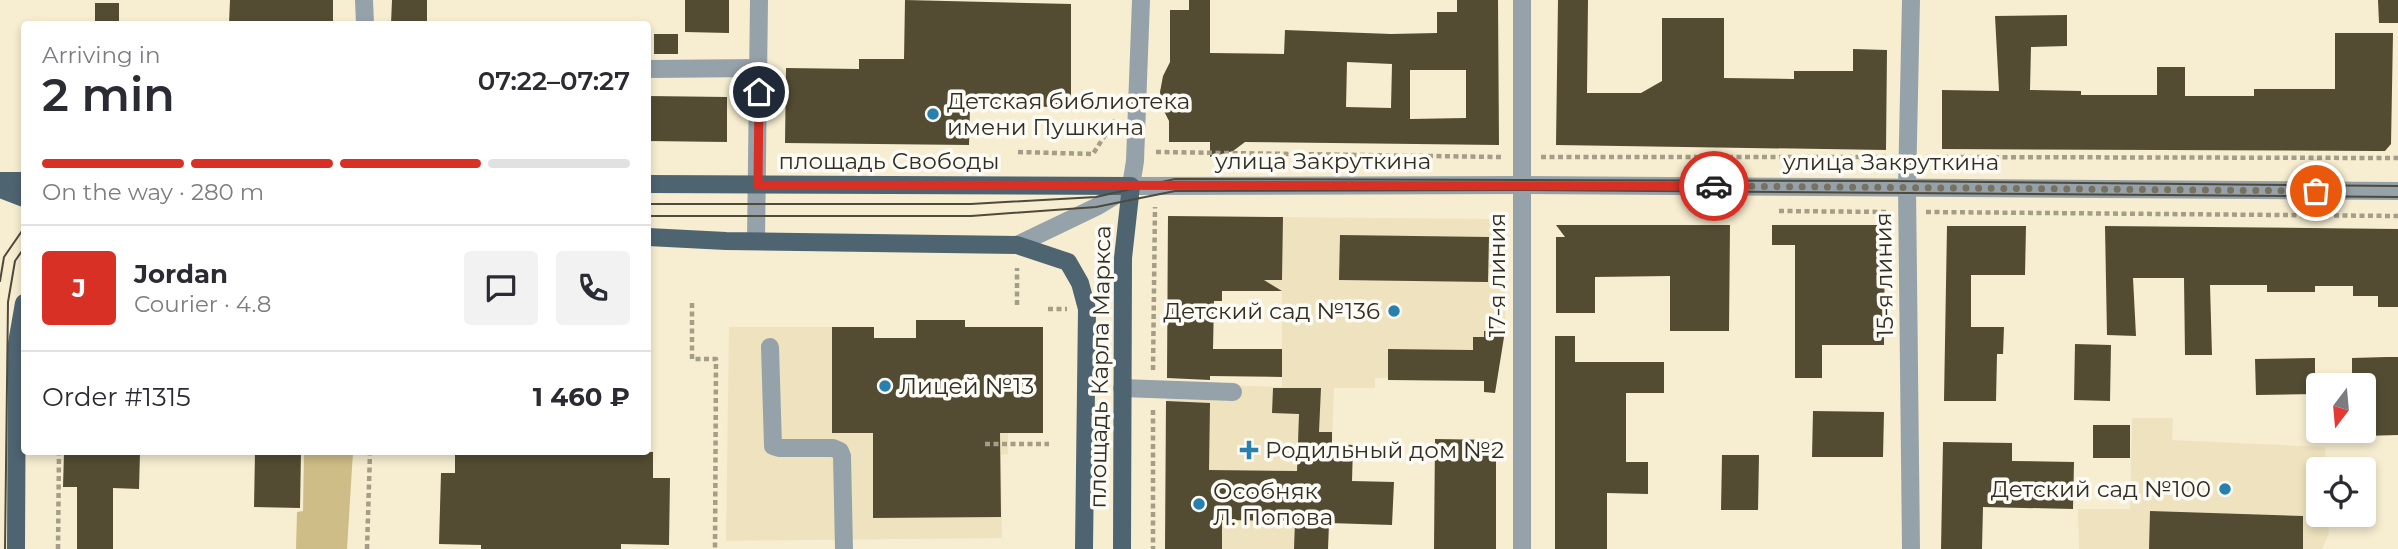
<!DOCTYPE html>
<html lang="en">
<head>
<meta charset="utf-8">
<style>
	body { margin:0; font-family:Montserrat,sans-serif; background:#f2f2f3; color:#2b2b33; height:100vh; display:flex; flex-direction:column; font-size:26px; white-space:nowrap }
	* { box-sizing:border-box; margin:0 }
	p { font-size:23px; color:#7c7c81 }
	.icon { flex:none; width:38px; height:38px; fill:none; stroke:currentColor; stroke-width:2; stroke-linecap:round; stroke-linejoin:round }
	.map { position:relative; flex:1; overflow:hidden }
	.sheet { position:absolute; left:21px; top:21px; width:630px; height:434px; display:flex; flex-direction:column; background:#fff; border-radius:7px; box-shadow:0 4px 10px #0003 }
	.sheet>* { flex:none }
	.needle { width:46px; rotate:196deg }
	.controls { position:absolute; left:2306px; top:373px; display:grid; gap:14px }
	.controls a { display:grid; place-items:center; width:70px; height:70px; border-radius:7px; background:#fff; box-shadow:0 4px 10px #0003; font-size:35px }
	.pin { position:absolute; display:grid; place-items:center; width:60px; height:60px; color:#fff; margin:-30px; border:4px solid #fff; border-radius:50%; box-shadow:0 2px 7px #0007 }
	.courier { position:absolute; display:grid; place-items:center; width:70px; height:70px; margin:-35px; border:5px solid #d93025; border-radius:50%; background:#fff; color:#222; box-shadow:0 2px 9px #0007 }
	.overview em { font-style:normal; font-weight:600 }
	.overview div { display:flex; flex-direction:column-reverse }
	.overview { display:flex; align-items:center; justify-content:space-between; height:119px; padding:0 21px }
	h1 { font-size:46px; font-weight:600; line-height:52px }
	.bar { display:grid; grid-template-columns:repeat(4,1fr); gap:10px 7px; align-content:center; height:84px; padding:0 21px }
	.bar i { height:9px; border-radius:5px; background:#e1e1e2 }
	.bar .active { background:#d93025 }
	.bar p { grid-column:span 4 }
	.line { display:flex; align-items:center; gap:18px; padding:0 21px; border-top:2px solid #e1e1e2 }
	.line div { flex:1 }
	.round { display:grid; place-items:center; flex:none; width:74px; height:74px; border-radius:7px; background:#f2f2f3 }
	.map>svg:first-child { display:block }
	.built { fill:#efe3bf }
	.green { fill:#cebd87 }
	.building { fill:#534c33; fill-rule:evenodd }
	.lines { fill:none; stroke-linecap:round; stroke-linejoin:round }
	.path { stroke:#a49d88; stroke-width:4.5; stroke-dasharray:5 3.5; stroke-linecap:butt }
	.minor { stroke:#96a2aa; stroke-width:18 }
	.major { stroke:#4e6471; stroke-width:18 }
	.tram { stroke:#4e4a3c; stroke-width:2 }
	.done { stroke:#777160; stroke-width:7; stroke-dasharray:0 12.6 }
	.route { stroke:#d93025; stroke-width:9 }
	.poi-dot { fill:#2780ae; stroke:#fdfbf6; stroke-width:2.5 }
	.labels { text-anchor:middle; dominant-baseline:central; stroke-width:7; stroke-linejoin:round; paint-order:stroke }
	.poi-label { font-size:23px; fill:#322e23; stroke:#fdfbf6; text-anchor:start }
	.street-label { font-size:23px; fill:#322e23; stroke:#fdfbf6 }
</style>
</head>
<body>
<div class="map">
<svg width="2398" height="549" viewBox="0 0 2398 549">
	<rect width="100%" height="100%" fill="#f7eed1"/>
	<!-- built -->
	<g class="built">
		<polygon points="1168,216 1506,219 1505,331 1484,331 1484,337 1473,337 1473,350 1388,349 1388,378 1375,378 1375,388 1334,388 1328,549 1165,549 1167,383 1282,387 1282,291 1167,290"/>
		<polygon points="916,320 965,320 965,338 1043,327 1043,433 1008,433 1008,454 1001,455 1002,538 726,541 729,327 874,327 874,338 916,338"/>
		<polygon points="2132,418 2173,418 2172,440 2325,447 2326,469 2319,469 2319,514 2328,515 2329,533 2322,549 2079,549 2078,509 2130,509"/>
	</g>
	<!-- green -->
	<polygon class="green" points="304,452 353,452 347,549 296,549 297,512 303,511"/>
	<!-- building -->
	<g class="building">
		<polygon points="230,0 333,0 333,24 229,24"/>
		<polygon points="392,0 427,0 427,24 391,24"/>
		<polygon points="685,0 729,0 729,33 685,32"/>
		<polygon points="905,0 1071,4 1071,107 970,106 969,145 785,143 786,68 859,69 859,59 904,59"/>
		<path d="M1189,0h21v53l74,1 1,-24 106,4 46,-1v-21h20v-12h41l1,145 -254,-3 -12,9 -23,6v-15h-41v-21l-7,-14 -2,-15 3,-16 7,-14v-52h19zM1347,62l45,2 -1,44 -45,-1zM1410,70h56v48l-56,1z"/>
		<polygon points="1558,0 1588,0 1587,93 1641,93 1662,81 1662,18 1724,18 1724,78 1794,79 1794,71 1853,71 1853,49 1887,50 1886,150 1556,145"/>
		<polygon points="2378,0 2398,0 2398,23 2379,23"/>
		<rect x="95" y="3" width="24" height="21"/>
		<polygon points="2067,15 2067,46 2031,47 2030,90 2081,91 2081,95 2157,95 2157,67 2185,67 2185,96 2254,96 2254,89 2335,89 2335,33 2393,33 2391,144 2385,151 2377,151 1942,149 1942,90 1999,91 1995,16"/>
		<rect x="654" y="34" width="24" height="20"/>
		<polygon points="648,96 727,97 727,142 648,141"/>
		<polygon points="1168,216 1283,217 1282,280 1264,280 1282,291 1222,291 1222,301 1214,301 1213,349 1282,349 1282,377 1210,376 1210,380 1167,378"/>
		<polygon points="1556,225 1730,225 1729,331 1670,331 1670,276 1595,277 1595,313 1556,313 1556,237 1565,237"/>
		<polygon points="1772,225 1885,225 1884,345 1822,345 1822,378 1795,378 1795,245 1772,245"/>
		<polygon points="1947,226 2026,226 2025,275 1971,275 1971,327 2004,327 2003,354 1997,354 1996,401 1944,401"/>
		<polygon points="2105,226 2398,229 2398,307 2378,307 2378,296 2353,296 2353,286 2315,286 2315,292 2267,292 2267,285 2210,285 2212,355 2185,355 2184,278 2133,278 2136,336 2107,335"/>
		<polygon points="1340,235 1489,237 1488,282 1339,280"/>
		<polygon points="916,320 965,320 965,327 1043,327 1043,433 1000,433 1001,517 873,518 873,433 832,433 832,327 874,327 874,338 916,338"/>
		<polygon points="1484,331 1505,331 1495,393 1484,392 1484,381 1388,380 1388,349 1473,350 1473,337 1484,337"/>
		<polygon points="1555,336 1575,336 1575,362 1664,362 1664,393 1626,393 1626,462 1648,462 1648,494 1607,493 1607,549 1555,549"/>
		<polygon points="2075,344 2111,345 2110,401 2074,400"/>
		<polygon points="2387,357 2398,357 2398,435 2364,436 2364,385 2352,385 2352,358"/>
		<polygon points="2315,358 2315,394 2256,395 2255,359"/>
		<polygon points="1273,388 1321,388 1319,432 1332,432 1332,444 1353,445 1352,481 1394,482 1392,525 1329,523 1328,549 1294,549 1295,521 1222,520 1222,549 1165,549 1166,401 1210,403 1209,470 1297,471 1299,414 1272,413"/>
		<polygon points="1813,411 1884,412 1883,457 1812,457"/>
		<rect x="2093" y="425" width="37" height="33"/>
		<polygon points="1435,439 1496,440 1496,549 1434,549"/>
		<polygon points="1943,442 2012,443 2012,461 2074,462 2073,509 1983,507 1982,549 1941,549"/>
		<polygon points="64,452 140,452 139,489 113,488 113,549 77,549 77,487 63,487"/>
		<polygon points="255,452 301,452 300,508 254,507"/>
		<polygon points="455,452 653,452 653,478 670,478 669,545 621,544 621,549 481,549 481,545 439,544 441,473 455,473"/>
		<polygon points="1722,455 1759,455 1758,510 1721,510"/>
		<polygon points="2150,511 2303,516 2303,549 2149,549"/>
	</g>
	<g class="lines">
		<!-- path -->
		<g class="path">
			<polyline points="1018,152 1093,154 1116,118"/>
			<polyline points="1156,152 1501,157"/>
			<polyline points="1541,157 1890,157"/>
			<polyline points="1926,157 2398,158"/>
			<polyline points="1779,211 1889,212"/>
			<polyline points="1926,212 2398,216"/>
			<polyline points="692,303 692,359 716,359 715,549"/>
			<polyline points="1017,305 1017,268"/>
			<polyline points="1048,309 1067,309"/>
			<polyline points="1153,370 1155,207"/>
			<polyline points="1153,410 1153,549"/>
			<polyline points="985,444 1049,444"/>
			<polyline points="58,549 59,452"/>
			<polyline points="367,549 370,452"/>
		</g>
		<!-- minor -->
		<g class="minor">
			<polyline points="364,0 365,24"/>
			<polyline points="1522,0 1522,549"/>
			<polyline points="1911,0 1907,187 1911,549"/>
			<polyline points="648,69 760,68"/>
			<polyline points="1131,186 1521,185 2398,191"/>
			<polyline points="1131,186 1135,161 1141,0"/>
			<polyline points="756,241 759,0"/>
			<polyline points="1017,245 1096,207 1131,186"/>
			<polyline points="770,347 773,446 779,448 833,448 840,451 842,456 844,549"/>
			<polyline points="1122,388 1233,392"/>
		</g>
		<!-- major -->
		<g class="major">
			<polyline points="0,181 24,181"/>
			<polyline points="648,184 1131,186 1123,258 1122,549"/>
			<polyline points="0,189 24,198"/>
			<polyline points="648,237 726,241 1017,245 1068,262 1080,283 1087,309 1084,549"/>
			<polyline points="16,549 17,343 24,303"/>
		</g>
		<!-- tram -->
		<g class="tram">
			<polyline points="648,204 971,204 1096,197 1175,179 1892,181 2398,186"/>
			<polyline points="648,216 971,216 1096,207 1175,191 1521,190 2398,197"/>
			<polyline points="0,281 4,257 24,228"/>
			<polyline points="5,549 8,302 15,261 24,248"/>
		</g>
	</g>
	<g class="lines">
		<!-- done -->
		<polyline class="done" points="1714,186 2316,191"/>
		<!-- route -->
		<polyline class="route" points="759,92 758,185 1714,186"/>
	</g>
	<!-- markers -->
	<g class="poi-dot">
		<circle cx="933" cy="114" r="7"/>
		<circle cx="1394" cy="311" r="7"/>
		<circle cx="885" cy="386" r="7"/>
		<path d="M1245.5 439.5h7v7h7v7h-7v7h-7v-7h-7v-7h7z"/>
		<circle cx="2225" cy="489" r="7"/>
		<circle cx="1199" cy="504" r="7"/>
	</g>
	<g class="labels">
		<!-- poi labels -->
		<g class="poi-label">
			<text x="947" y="101">Детская библиотека<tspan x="947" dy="26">имени Пушкина</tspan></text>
			<text x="1380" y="311" text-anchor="end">Детский сад №136</text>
			<text x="899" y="386">Лицей №13</text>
			<text x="1265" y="450">Родильный дом №2</text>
			<text x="2211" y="489" text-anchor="end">Детский сад №100</text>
			<text x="1213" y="491">Особняк<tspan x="1213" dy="26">Л. Попова</tspan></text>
		</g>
		<!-- street labels -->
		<g class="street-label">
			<text x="889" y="161">площадь Свободы</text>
			<text x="1323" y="161">улица Закруткина</text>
			<text x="1891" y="162">улица Закруткина</text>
			<text transform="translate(1497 275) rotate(-90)">17-я линия</text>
			<text transform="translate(1884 275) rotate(-91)">15-я линия</text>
			<text transform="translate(1100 367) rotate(-89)">площадь Карла Маркса</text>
		</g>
	</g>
</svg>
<div class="controls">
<a><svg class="needle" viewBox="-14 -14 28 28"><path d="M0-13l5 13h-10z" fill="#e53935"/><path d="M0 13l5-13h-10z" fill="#7c7c81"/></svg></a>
<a><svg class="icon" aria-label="locate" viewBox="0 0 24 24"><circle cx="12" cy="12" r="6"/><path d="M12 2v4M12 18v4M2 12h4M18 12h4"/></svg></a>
</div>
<div class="pin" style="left:2316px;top:191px;background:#ea580c"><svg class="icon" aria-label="bag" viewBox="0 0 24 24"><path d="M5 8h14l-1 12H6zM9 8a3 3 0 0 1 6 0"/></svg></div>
<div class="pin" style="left:759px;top:92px;background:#1f2937"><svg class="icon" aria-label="home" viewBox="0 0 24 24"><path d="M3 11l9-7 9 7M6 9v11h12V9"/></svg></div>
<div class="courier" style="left:1714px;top:186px"><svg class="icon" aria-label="car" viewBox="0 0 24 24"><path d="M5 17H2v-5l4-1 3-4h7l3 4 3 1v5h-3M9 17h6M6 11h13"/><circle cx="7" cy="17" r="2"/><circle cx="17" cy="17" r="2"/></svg></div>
<section class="sheet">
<div class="overview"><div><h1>2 min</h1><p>Arriving in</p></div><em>07:22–07:27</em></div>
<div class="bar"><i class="active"></i><i class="active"></i><i class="active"></i><i></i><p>On the way · 280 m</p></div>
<div class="line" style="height:126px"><b class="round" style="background:#d93025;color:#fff">J</b><div><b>Jordan</b><p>Courier · 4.8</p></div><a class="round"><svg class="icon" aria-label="chat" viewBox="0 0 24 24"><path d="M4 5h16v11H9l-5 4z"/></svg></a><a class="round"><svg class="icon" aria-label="phone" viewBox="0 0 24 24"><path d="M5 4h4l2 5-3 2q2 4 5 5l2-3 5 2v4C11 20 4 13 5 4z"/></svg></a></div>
<div class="line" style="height:91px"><div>Order #1315</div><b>1 460 ₽</b></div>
</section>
</div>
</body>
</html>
